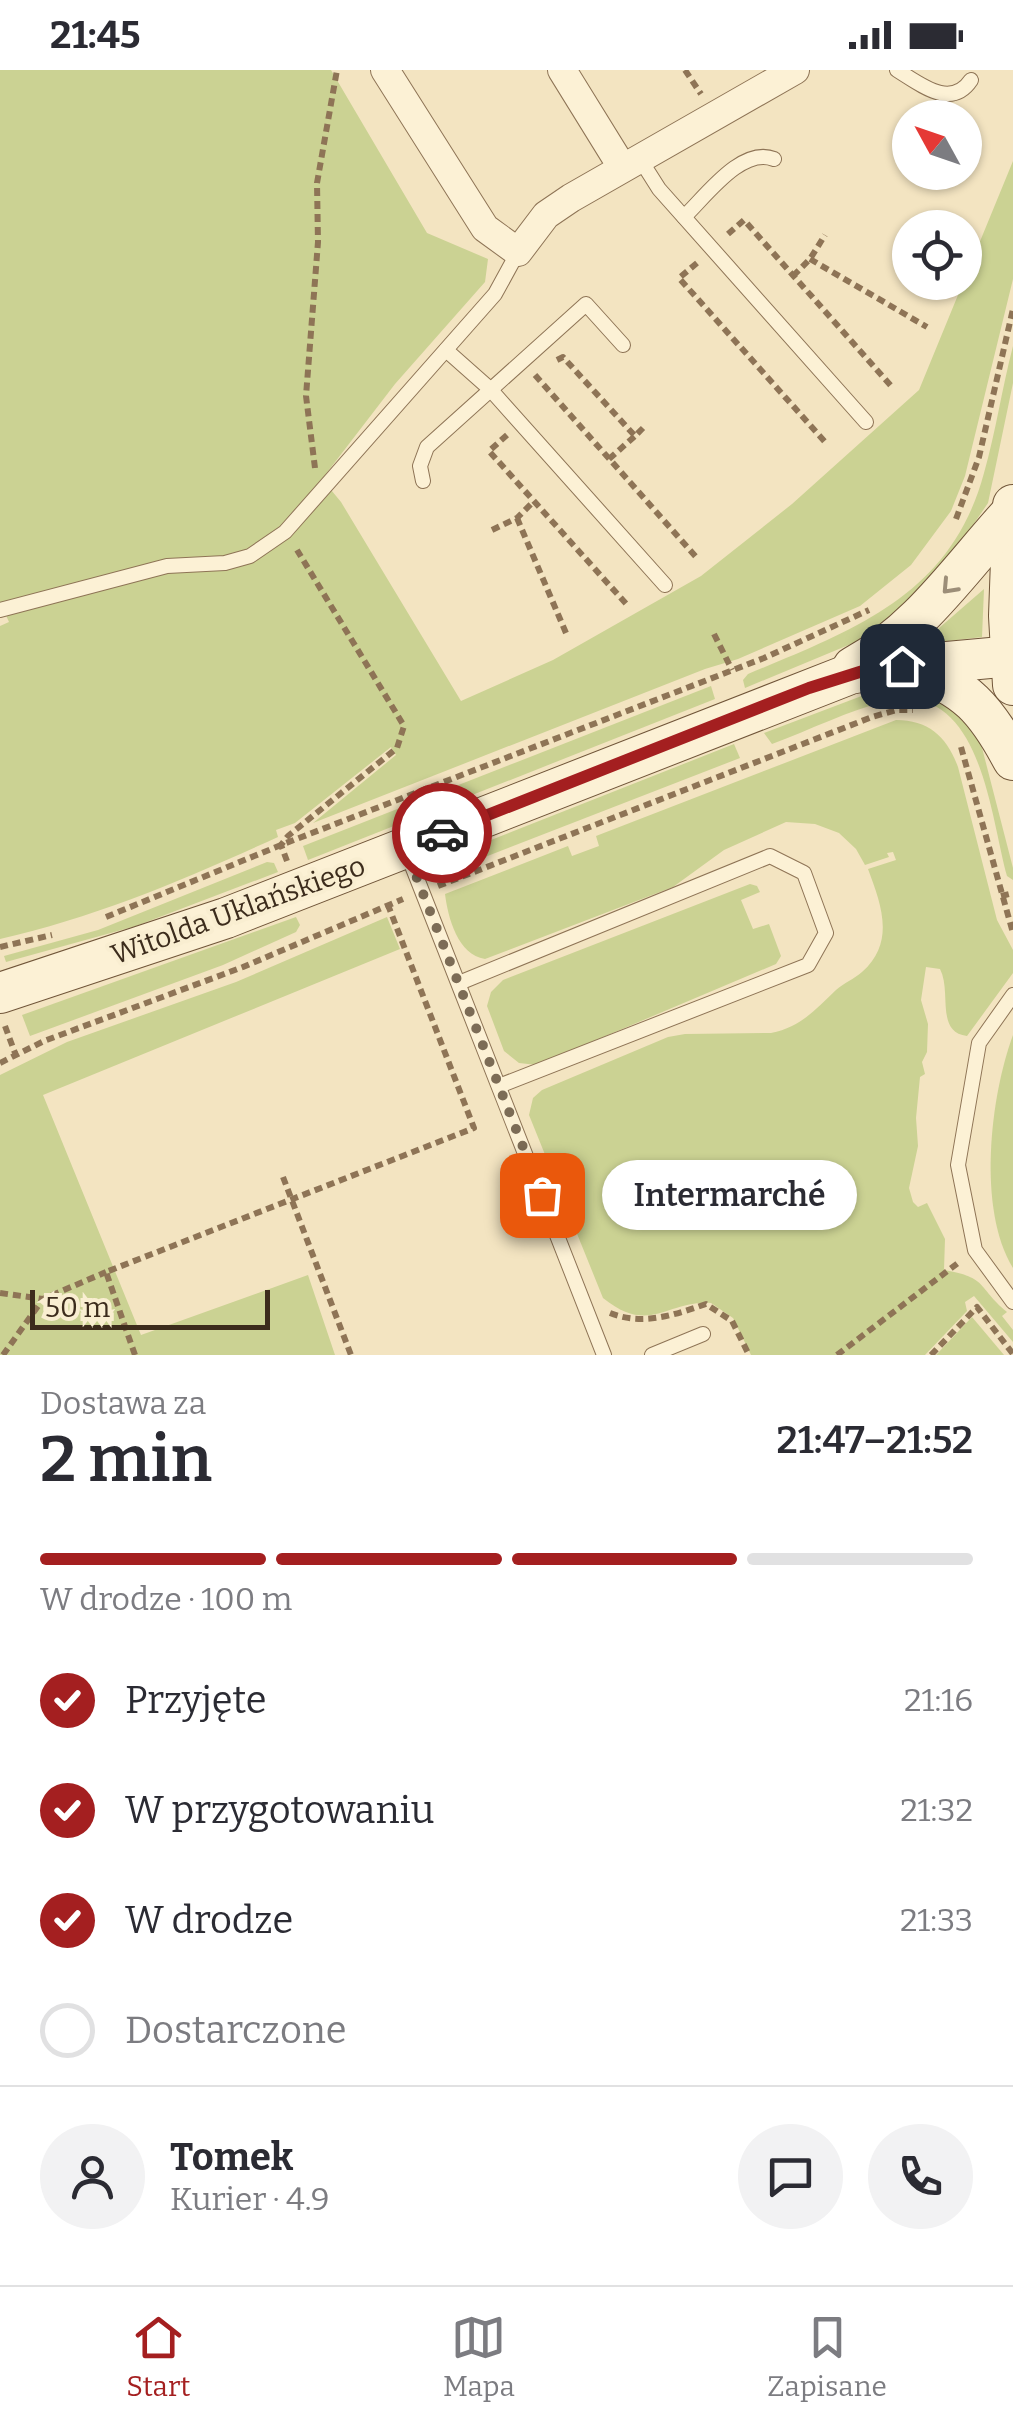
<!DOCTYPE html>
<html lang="pl">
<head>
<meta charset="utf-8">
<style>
	body { margin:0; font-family:Bitter,serif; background:#f2f2f3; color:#2b2b33; height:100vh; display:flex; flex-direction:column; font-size:38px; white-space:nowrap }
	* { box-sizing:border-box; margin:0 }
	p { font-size:32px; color:#7c7c81 }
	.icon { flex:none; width:55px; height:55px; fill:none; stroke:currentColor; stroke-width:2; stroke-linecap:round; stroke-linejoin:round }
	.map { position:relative; height:1285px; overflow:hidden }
	.panel { display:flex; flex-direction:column; background:#fff; flex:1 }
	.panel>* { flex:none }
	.needle { width:65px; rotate:310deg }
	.fabs { position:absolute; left:892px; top:30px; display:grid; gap:20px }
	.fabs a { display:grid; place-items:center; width:90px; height:90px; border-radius:50%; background:#fff; box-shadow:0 2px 8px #0004; font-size:50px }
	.scale { position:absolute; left:30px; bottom:25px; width:240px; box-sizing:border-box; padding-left:10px; border:5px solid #3c2c1c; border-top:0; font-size:28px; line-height:35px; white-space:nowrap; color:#3c2c1c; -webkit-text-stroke:8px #f9eed1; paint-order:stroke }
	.pin { position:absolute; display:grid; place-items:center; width:85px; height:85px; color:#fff; margin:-42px; border-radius:20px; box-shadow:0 5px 15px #0006 }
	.courier { position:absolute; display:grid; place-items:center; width:100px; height:100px; margin:-50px; border:8px solid #a41f20; border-radius:50%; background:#fff; color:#222; box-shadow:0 2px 12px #0007 }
	.bubble { position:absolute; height:70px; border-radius:35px; background:#fff; box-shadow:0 2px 8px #0004; font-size:32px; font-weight:600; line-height:70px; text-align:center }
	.summary em { font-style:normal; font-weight:600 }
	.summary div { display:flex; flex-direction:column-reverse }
	.summary { display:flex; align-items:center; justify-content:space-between; height:170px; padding:0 40px }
	h1 { font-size:65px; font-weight:600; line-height:75px }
	.bar { display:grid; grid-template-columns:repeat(4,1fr); gap:15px 10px; align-content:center; height:120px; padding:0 40px }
	.bar i { height:12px; border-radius:8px; background:#e1e1e2 }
	.bar .current { background:#a41f20 }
	.bar p { grid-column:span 4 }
	.line { display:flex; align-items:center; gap:25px; padding:0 40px; border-top:2px solid #e1e1e2 }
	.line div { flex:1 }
	.round { display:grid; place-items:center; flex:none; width:105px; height:105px; border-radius:52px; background:#f2f2f3 }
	ol { padding:0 40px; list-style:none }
	li { display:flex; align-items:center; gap:30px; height:110px }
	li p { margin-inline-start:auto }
	li .icon { padding:10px; border-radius:50%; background:#a41f20; color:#fff; stroke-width:4 }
	li:last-child { color:#7c7c81 }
	li i { width:55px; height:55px; border:5px solid #e1e1e2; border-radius:50% }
	.status { display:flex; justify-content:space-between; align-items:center; height:70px; padding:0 50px; background:#fff; direction:ltr }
	.status svg { height:28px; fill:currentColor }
	.tabs { display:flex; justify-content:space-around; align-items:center; height:140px; border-top:2px solid #e1e1e2; background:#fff; font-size:28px; color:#7c7c81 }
	.tabs a { display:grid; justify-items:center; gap:5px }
	.tabs .current { color:#a41f20 }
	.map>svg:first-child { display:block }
	.green { fill:#cbd293 }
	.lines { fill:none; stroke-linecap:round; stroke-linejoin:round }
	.lane-casing { stroke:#8e7456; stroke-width:16 }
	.street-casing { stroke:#8e7456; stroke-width:30 }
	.secondary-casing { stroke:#705539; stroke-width:42 }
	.path { stroke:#8e7456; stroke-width:6; stroke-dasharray:8 5; stroke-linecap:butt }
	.lane { stroke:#fcf1d5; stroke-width:14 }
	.street { stroke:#fcf1d5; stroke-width:28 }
	.secondary { stroke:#fcf1d5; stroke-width:40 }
	.oneway { stroke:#9c8e78 }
	.done { stroke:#7c6c56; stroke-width:10; stroke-dasharray:0 18 }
	.route { stroke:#a41f20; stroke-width:12 }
	.labels { text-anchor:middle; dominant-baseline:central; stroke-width:8; stroke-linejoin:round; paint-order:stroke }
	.street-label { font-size:28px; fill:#3c2c1c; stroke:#f9eed1 }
</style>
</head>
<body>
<div class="status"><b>21:45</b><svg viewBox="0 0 49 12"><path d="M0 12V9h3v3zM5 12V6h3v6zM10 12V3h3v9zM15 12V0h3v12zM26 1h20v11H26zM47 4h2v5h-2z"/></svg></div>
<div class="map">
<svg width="1013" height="1285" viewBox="0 0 1013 1285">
	<rect width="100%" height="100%" fill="#f3e4c1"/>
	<!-- green -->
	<g class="green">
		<path d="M0,0h331l96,163 61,26 -3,23 -90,102 -73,95 19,23 120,199 92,-41 148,-84 91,-72 127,-114 94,-229v118l-48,197 -14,35 -40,54 -51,41 -122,53 -33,10 -392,154 83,-68 -5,-8 -96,76 -19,7 2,7c-90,41 -181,80 -278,102v-313l9,-4 -9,-20z"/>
		<path d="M1013,276v37l-25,120 -60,88 -65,48 -118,49 -2,-8 5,-6c105,-44 203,-78 236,-201 12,-42 18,-85 29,-127z"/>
		<polygon points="984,519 982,567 923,574 923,572"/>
		<path d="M902,615l46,16 32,39 33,128v12l-6,-4c-17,-61 -26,-195 -119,-175 -39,9 -78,29 -116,43l-8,-11 116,-44z"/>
		<polygon points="711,616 715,629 308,790 303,776"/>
		<path d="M896,650c33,0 51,17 62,47l39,153 16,30v23l-46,63c-32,-4 -15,-44 -27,-67l-14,-2 -5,33 7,24 -1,28 -5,10 3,12 -5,3 -4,41 2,28 -9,42 4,14 5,5 9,-4 18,36 -1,31c45,8 32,16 63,42l-5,4 11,14v12l-39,-46 -9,6 2,9 -42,44h-174l-18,-37 -22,-15c-44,-3 -61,33 -108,-5l-74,-183 4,-17 9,-8 126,-53 17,-3 86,-1c30,-6 44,-23 65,-43 8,-7 18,-11 26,-18 34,-30 19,-68 6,-103l28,-9 -3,-8 -6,1 2,4 -24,8 -9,-16 -17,-16 -24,-9 -29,-2 -62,28 -51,37 -188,72c-27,-4 -37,-41 -40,-65l123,-48 4,10 27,-10 -3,-10z"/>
		<polygon points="734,674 740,688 449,801 471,778"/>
		<polygon points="267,792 274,793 278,802 136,856 6,892 4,886 98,860"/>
		<polygon points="750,814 757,816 760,822 741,830 753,859 769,854 781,886 776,894 537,995 519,993 504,981 487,936 491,922 503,910"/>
		<polygon points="296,847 300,855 296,862 223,895 30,966 22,945"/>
		<polygon points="387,847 400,879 43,1025 141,1265 308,1205 335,1285 0,1285 0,1005 67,972 236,912"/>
		<path d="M1013,965v233c-36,-58 -23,-171 0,-233z"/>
		<polygon points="972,1247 1004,1285 936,1285"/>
	</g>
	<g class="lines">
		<defs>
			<g id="lane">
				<path d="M897,0c23,14 54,40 74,10"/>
				<polyline points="640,89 659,119 866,352"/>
				<path d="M684,147c22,-21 58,-71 90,-58"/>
				<polyline points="446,280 490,319 665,515"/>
				<polyline points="423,411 420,396 427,377 586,234 623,275"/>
				<polyline points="0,540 167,496 225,493 250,486 285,462 495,224 518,182"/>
				<polyline points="407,783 604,1285"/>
				<polyline points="459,913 770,786 804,803 826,863 808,895 499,1016"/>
				<polyline points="1013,925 979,973 958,1095 975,1180 1013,1232"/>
				<polyline points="652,1285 703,1264"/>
			</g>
			<g id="street">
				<polyline points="385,0 485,158 518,182 546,145 571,128 795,0"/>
				<polyline points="562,0 622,97"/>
			</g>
			<g id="secondary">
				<polyline points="1013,435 1009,546 1013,615"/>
				<path d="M853,597c68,-37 109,-101 160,-156"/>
				<path d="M911,599c55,16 76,42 102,91"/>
				<polyline points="0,923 226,848 850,604 881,598 1013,586"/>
			</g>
		</defs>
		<!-- lane casing -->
		<use href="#lane" class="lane-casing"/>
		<!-- street casing -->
		<use href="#street" class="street-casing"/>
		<!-- secondary casing -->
		<use href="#secondary" class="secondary-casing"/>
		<!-- path -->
		<g class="path">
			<polyline points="685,0 701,24"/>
			<polyline points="728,164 744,150 893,318"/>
			<polyline points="810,189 927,257"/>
			<polyline points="697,193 679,208 826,373"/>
			<polyline points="793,206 810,189 825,165"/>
			<polyline points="557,290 563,287 635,366 643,358"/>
			<polyline points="535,305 697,488"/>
			<polyline points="507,365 489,381 629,537"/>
			<polyline points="609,389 635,366"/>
			<polyline points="315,398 306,326 318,172 317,113 337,0"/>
			<polyline points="517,448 566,563"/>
			<polyline points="956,449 979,387 1013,239"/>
			<polyline points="492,460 517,448 534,431"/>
			<polyline points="714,564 732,600"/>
			<polyline points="961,677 1013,863"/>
			<polyline points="287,791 281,775 288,766 397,678 404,656 297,480"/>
			<polyline points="438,816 872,647 897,640 913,640"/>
			<polyline points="1001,826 1013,823"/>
			<polyline points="106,847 281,775 764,588 869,540"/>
			<polyline points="0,877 52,865"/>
			<polyline points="5,956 15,983"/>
			<polyline points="0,993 44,971 243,897 403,829"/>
			<polyline points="283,1107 351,1285"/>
			<polyline points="0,1223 43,1229"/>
			<path d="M610,1243c33,13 64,2 96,-9l26,17 17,34"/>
			<polyline points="3,1285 43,1229 106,1202"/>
			<polyline points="135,1285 106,1202 474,1058 388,835"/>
			<polyline points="837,1285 958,1193"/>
			<polyline points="931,1285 977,1237 1013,1284"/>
		</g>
		<!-- lane -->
		<use href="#lane" class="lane"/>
		<!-- street -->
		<use href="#street" class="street"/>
		<!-- secondary -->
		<use href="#secondary" class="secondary"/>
	</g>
	<!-- one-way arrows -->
	<defs><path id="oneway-chevron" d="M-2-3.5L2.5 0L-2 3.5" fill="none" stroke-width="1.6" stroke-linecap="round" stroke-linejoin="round" transform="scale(2.5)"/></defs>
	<use class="oneway" href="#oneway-chevron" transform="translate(949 517) rotate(133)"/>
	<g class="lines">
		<!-- done -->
		<polyline class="done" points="442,763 405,778 542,1125"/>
		<!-- route -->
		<polyline class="route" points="442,763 809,618 866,600 902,596"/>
	</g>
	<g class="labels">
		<!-- street labels -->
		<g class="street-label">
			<text transform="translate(238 840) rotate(-20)">Witolda Uklańskiego</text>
		</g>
	</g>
</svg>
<div class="fabs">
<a><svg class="needle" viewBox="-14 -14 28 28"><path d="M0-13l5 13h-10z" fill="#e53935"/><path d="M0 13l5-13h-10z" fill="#7c7c81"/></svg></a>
<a><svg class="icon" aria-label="locate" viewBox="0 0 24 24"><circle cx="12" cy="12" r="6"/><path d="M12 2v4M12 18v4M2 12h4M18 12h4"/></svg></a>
</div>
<div class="scale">50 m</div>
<div class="pin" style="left:542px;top:1125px;background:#ea580c"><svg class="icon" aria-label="bag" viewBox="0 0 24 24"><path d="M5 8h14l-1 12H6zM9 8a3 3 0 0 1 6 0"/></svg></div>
<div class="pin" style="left:902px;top:596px;background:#1f2937"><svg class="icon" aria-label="home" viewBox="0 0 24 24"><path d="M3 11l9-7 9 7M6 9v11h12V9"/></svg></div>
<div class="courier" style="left:442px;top:763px"><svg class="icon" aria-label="car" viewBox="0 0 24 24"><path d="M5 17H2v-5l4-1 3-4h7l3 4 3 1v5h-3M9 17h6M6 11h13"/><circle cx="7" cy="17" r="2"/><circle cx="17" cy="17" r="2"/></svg></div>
<div class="bubble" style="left:602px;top:1090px;width:255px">Intermarché</div>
</div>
<section class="panel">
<div class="summary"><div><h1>2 min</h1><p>Dostawa za</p></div><em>21:47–21:52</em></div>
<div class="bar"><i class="current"></i><i class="current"></i><i class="current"></i><i></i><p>W drodze · 100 m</p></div>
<ol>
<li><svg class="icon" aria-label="check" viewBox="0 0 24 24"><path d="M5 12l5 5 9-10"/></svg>Przyjęte<p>21:16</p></li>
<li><svg class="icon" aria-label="check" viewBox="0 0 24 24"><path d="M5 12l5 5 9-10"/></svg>W przygotowaniu<p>21:32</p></li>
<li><svg class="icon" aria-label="check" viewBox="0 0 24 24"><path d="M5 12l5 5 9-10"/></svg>W drodze<p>21:33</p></li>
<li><i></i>Dostarczone</li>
</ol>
<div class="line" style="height:180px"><a class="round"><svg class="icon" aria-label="person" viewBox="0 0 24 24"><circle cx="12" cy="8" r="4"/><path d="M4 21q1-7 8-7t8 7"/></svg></a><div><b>Tomek</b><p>Kurier · 4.9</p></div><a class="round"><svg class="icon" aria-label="chat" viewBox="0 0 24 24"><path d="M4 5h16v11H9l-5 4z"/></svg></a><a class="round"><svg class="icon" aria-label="phone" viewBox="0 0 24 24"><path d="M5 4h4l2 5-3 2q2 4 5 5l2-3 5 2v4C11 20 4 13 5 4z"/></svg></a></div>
</section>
<nav class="tabs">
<a class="current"><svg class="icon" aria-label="home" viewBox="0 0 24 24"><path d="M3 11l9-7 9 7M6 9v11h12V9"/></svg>Start</a>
<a><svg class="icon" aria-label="map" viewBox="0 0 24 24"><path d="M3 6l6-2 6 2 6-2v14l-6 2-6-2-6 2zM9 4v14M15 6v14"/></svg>Mapa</a>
<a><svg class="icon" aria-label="saved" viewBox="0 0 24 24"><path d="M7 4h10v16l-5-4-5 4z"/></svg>Zapisane</a>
</nav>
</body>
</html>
